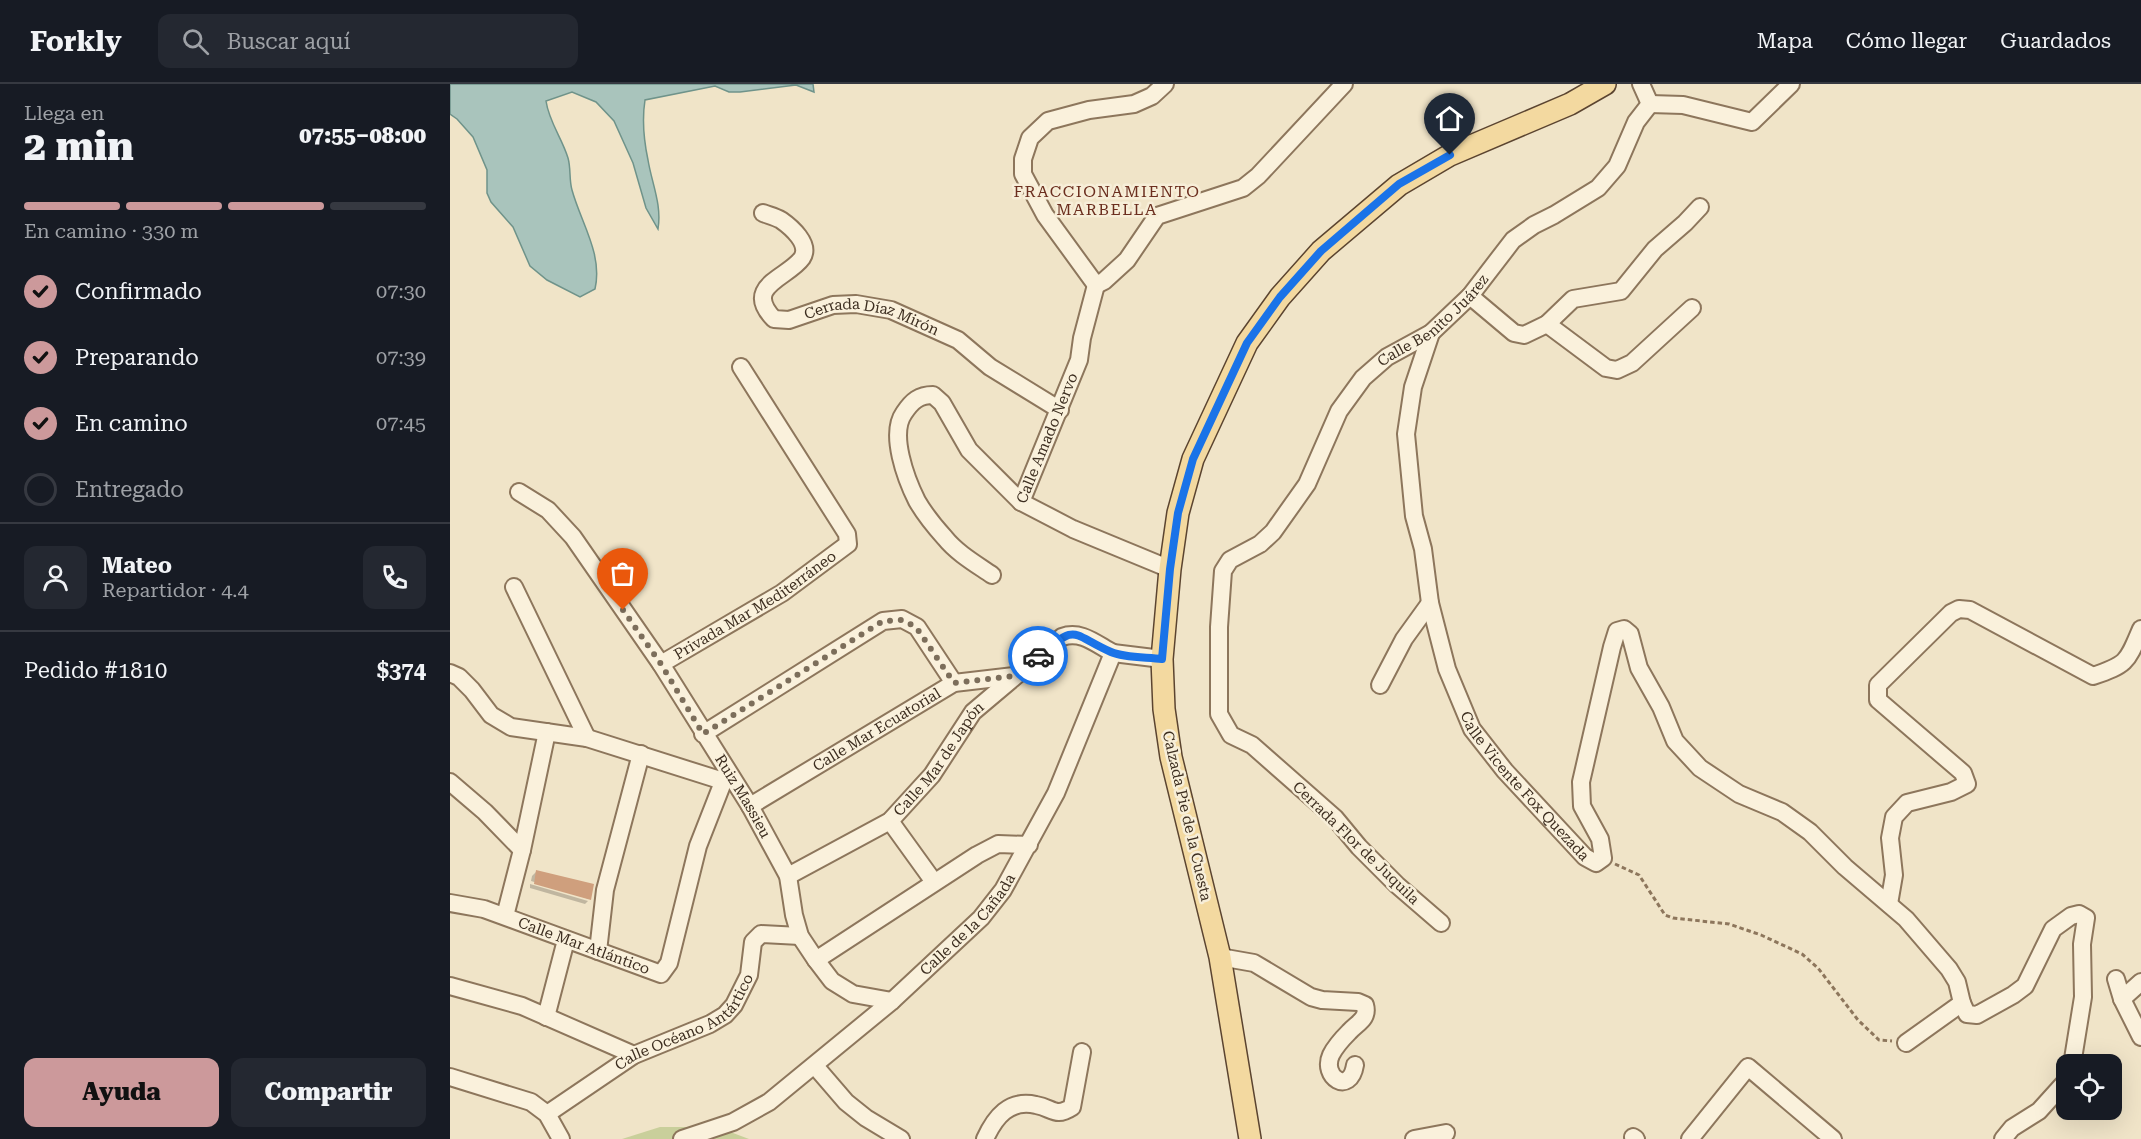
<!DOCTYPE html>
<html lang="es">
<head>
<meta charset="utf-8">
<style>
	body { margin:0; font-family:"Roboto Serif",serif; background:#242831; color:#f1f3f6; height:100vh; display:flex; flex-direction:column; font-size:22px; white-space:nowrap }
	* { box-sizing:border-box; margin:0 }
	p { font-size:20px; color:#9ea1a6 }
	.icon { flex:none; width:33px; height:33px; fill:none; stroke:currentColor; stroke-width:2; stroke-linecap:round; stroke-linejoin:round }
	.map { position:relative; flex:1; overflow:hidden }
	.panel { display:flex; flex-direction:column; background:#171b24; width:450px }
	.panel>* { flex:none }
	.controls { position:absolute; left:1606px; top:970px; display:grid; gap:12px }
	.controls a { display:grid; place-items:center; width:66px; height:66px; border-radius:12px; background:#171b24; box-shadow:0 6px 24px #0002; font-size:30px }
	.pin { position:absolute; display:grid; place-items:center; width:51px; height:51px; color:#fff; margin:-62px -26px; border-radius:50% 50% 50% 0; rotate:-45deg; box-shadow:0 0 6px #0007 }
	.pin .icon { rotate:45deg }
	.courier { position:absolute; display:grid; place-items:center; width:60px; height:60px; margin:-30px; border:4px solid #1a73e8; border-radius:50%; background:#fff; color:#222; box-shadow:0 2px 8px #0007 }
	.overview em { font-style:normal; font-weight:800 }
	.overview div { display:flex; flex-direction:column-reverse }
	.overview { display:flex; align-items:center; justify-content:space-between; height:102px; padding:0 24px }
	h1 { font-size:39px; font-weight:800; line-height:45px }
	.bar { display:grid; grid-template-columns:repeat(4,1fr); gap:9px 6px; align-content:center; height:72px; padding:0 24px }
	.bar i { height:8px; border-radius:4px; background:#363941 }
	.bar .selected { background:#cc999b }
	.bar p { grid-column:span 4 }
	.line { display:flex; align-items:center; gap:15px; padding:0 24px; border-top:2px solid #363941 }
	.line div { flex:1 }
	.round { display:grid; place-items:center; flex:none; width:63px; height:63px; border-radius:12px; background:#242831 }
	ol { padding:0 24px; list-style:none }
	li { display:flex; align-items:center; gap:18px; height:66px }
	li p { margin-inline-start:auto }
	li .icon { padding:6px; border-radius:50%; background:#cc999b; color:#111; stroke-width:4 }
	li:last-child { color:#9ea1a6 }
	li i { width:33px; height:33px; border:3px solid #363941; border-radius:50% }
	.button { display:flex; gap:12px; margin-top:auto; padding:12px 24px }
	.button a { flex:1; height:69px; border-radius:12px; background:#cc999b; color:#111; font-size:24px; font-weight:800; line-height:69px; text-align:center }
	.button a+a { background:#242831; color:#f1f3f6 }
	header { display:flex; align-items:center; gap:36px; box-sizing:border-box; height:84px; padding:0 30px; background:#171b24; border-bottom:2px solid #363941 }
	header strong { font-size:28px }
	nav { display:flex; gap:33px; margin-inline-start:auto; font-size:21px }
	.search { width:420px; height:54px; background:#242831; display:flex; align-items:center; gap:15px; box-sizing:border-box; padding:0 21px; border-radius:12px; color:#9ea1a6; font-size:22px }
	main { display:flex; flex:1; min-height:0 }
	.map>svg:first-child { display:block }
	.green { fill:#c9cf9b }
	.water { fill:#a9c4bc; stroke:#6f938a; stroke-width:1.5 }
	.shadow { fill:#0003 }
	.building { fill:#cf9f7d }
	.lines { fill:none; stroke-linecap:round; stroke-linejoin:round }
	.minor-casing { stroke:#8d765c; stroke-width:20 }
	.major-casing { stroke:#5b4430; stroke-width:24 }
	.path { stroke:#8d765c; stroke-width:3; stroke-dasharray:4.5 3; stroke-linecap:butt }
	.minor { stroke:#faf1dc; stroke-width:16 }
	.major { stroke:#f3d9a0; stroke-width:21 }
	.done { stroke:#7c6e5b; stroke-width:6; stroke-dasharray:0 10.8 }
	.route { stroke:#1a73e8; stroke-width:8 }
	.labels { text-anchor:middle; dominant-baseline:central; stroke-width:5; stroke-linejoin:round; paint-order:stroke }
	.street-label { font-size:15px; fill:#3d2e20; stroke:#f7eed8 }
	.neighbourhood-label { font-size:16px; letter-spacing:1.5px; fill:#6b2e1e; stroke:#f7eed8 }
</style>
</head>
<body>
<header>
<strong>Forkly</strong>
<div class="search"><svg class="icon" aria-label="search" viewBox="0 0 24 24"><circle cx="10" cy="10" r="6"/><path d="M15 15l6 6"/></svg>Buscar aquí</div>
<nav><a>Mapa</a><a>Cómo llegar</a><a>Guardados</a></nav>
</header>
<main>
<section class="panel">
<div class="overview"><div><h1>2 min</h1><p>Llega en</p></div><em>07:55–08:00</em></div>
<div class="bar"><i class="selected"></i><i class="selected"></i><i class="selected"></i><i></i><p>En camino · 330 m</p></div>
<ol>
<li><svg class="icon" aria-label="check" viewBox="0 0 24 24"><path d="M5 12l5 5 9-10"/></svg>Confirmado<p>07:30</p></li>
<li><svg class="icon" aria-label="check" viewBox="0 0 24 24"><path d="M5 12l5 5 9-10"/></svg>Preparando<p>07:39</p></li>
<li><svg class="icon" aria-label="check" viewBox="0 0 24 24"><path d="M5 12l5 5 9-10"/></svg>En camino<p>07:45</p></li>
<li><i></i>Entregado</li>
</ol>
<div class="line" style="height:108px"><a class="round"><svg class="icon" aria-label="person" viewBox="0 0 24 24"><circle cx="12" cy="8" r="4"/><path d="M4 21q1-7 8-7t8 7"/></svg></a><div><b>Mateo</b><p>Repartidor · 4.4</p></div><a class="round"><svg class="icon" aria-label="phone" viewBox="0 0 24 24"><path d="M5 4h4l2 5-3 2q2 4 5 5l2-3 5 2v4C11 20 4 13 5 4z"/></svg></a></div>
<div class="line" style="height:78px"><div>Pedido #1810</div><b>$374</b></div>
<div class="button"><a>Ayuda</a><a>Compartir</a></div>
</section>
<div class="map">
<svg width="1691" height="1055" viewBox="0 0 1691 1055">
	<rect width="100%" height="100%" fill="#f0e4c8"/>
	<!-- green -->
	<polygon class="green" points="210,1043 267,1043 299,1055 172,1055"/>
	<!-- water -->
	<path class="water" d="M0,0h363l1,8 -18,-7 -56,7h-11l-14,-6 -70,14c-3,19 -1,41 3,60 4,24 14,45 10,69l-12,-21 -13,-45 -19,-42 -18,-19 -24,-10 -26,9c3,21 16,37 22,57 3,10 1,22 4,32 9,33 31,64 23,99l-15,8 -33,-17 -17,-14 -17,-39 -22,-25 -4,-9v-23l-14,-33 -16,-18 -7,-5z"/>
	<!-- shadow -->
	<g class="shadow">
		<polygon points="87,787 142,802 139,815 81,797 82,792"/>
		<polygon points="80,800 138,817 135,820 80,804"/>
	</g>
	<!-- building -->
	<polygon class="building" points="86,786 144,800 141,816 84,800"/>
	<g class="lines">
		<defs>
			<g id="minor">
				<polyline points="1191,0 1200,20"/>
				<polyline points="1200,20 1233,21 1302,38 1341,0"/>
				<path id="s1" d="M313,129c5,2 13,4 18,7 10,7 30,24 21,38 -14,20 -60,28 -28,61l15,1 44,-15 23,-1 35,6 67,30 32,27 70,43"/>
				<polyline points="646,201 654,197 677,176 707,132 793,104 808,92 894,0"/>
				<polyline points="646,201 595,131 573,90 573,75 580,54 598,37 639,26 684,20 702,12 715,0"/>
				<polyline points="1020,212 1064,249 1074,251 1097,240 1123,215 1171,207 1205,165 1235,139 1250,123"/>
				<polyline points="1097,240 1156,284 1167,286 1182,279 1242,224"/>
				<path id="s2" d="M981,249l-18,54 -7,47 8,82 9,33 7,54 17,66 25,60 33,42 80,86 11,6 7,-5 -3,-19 -18,-33 -1,-24 31,-135 5,-16 7,-2 6,5 9,34 22,39 14,34 25,27 39,26 43,18 28,20 35,35 61,52 43,50 8,13 5,21 -56,40"/>
				<path id="s3" d="M69,408l29,18 25,27 88,127 89,142 38,70 6,39 6,21 16,24 16,21 21,13 39,7"/>
				<path id="s4" d="M571,418l58,-142 3,-22 14,-53"/>
				<path d="M542,491c-16,-11 -35,-22 -47,-37 -10,-11 -21,-25 -28,-37 -11,-22 -28,-67 -13,-88 8,-12 15,-18 29,-18l9,8 27,47 52,52 52,27 97,40"/>
				<polyline points="64,503 137,654"/>
				<path id="s5" d="M211,580l121,-71 66,-49 -1,-10 -106,-167"/>
				<polyline points="0,589 9,593 22,606 41,631 61,643 137,654 273,697"/>
				<polyline points="930,601 954,555 980,519"/>
				<polyline points="253,650 433,537 452,535 467,543 504,599"/>
				<polyline points="0,698 35,728 72,766"/>
				<path id="s6" d="M300,722l204,-123 60,-7"/>
				<polyline points="440,737 484,798"/>
				<path id="s7" d="M338,792l102,-55 42,-46 41,-63 89,-75c19,-7 34,7 51,16"/>
				<path id="s8" d="M0,819l34,6 177,65 8,-11 29,-117 29,-74"/>
				<path d="M1439,820l5,-29 -4,-37 4,-21 13,-14 44,-11 16,-8 -4,-11 -85,-73v-15l73,-72 8,-4 11,1 123,66c35,-12 34,-14 48,-47"/>
				<polyline points="55,832 72,766 97,648"/>
				<path id="s9" d="M991,839l-44,-38 -38,-38 -24,-29 -83,-73 -21,-10 -12,-21v-87l4,-56 7,-11 30,-16 13,-12 34,-48 32,-73 24,-33 24,-21 44,-24 39,-37 43,-56 21,-15 20,-10 44,-27 19,-22 19,-44 14,-18"/>
				<polyline points="148,867 155,806 191,670"/>
				<path d="M770,873l34,6 57,34 11,3 36,2 7,3c4,14 -8,18 -16,27 -6,6 -14,15 -18,23 -10,22 19,41 24,10"/>
				<polyline points="366,876 527,771 548,760 579,761"/>
				<polyline points="1666,895 1672,915 1691,953"/>
				<polyline points="0,902 72,922 184,971"/>
				<polyline points="1672,915 1691,898"/>
				<polyline points="1512,919 1517,930 1527,931 1563,911 1575,902 1603,845 1621,832 1629,830 1636,834 1632,860 1633,913 1622,981"/>
				<polyline points="96,933 116,856"/>
				<polyline points="365,982 396,1018 416,1034 451,1055"/>
				<polyline points="0,993 81,1018 97,1030 111,1055"/>
				<path id="s10" d="M97,1030l87,-59 76,-31 15,-9 9,-10 15,-30 4,-33 8,-8 39,2"/>
				<polyline points="1183,1053 1186,1055"/>
				<path id="s11" d="M232,1055l51,-17 36,-20 123,-101 89,-83 22,-28 53,-97 57,-140 49,6"/>
				<path d="M535,1055c10,-22 24,-40 51,-34 17,3 19,13 36,2l10,-55"/>
				<polyline points="964,1055 996,1049"/>
				<polyline points="1240,1055 1298,983 1383,1055"/>
				<polyline points="1553,1055 1562,1044 1589,1027 1617,996"/>
			</g>
			<polyline id="major" points="800,1055 770,873 721,673 714,625 712,575 720,485 728,429 743,375 797,259 830,213 871,167 949,101 1000,71 1120,20 1155,0"/>
		</defs>
		<!-- minor casing -->
		<use href="#minor" class="minor-casing"/>
		<!-- major casing -->
		<use href="#major" class="major-casing"/>
		<!-- path -->
		<polyline class="path" points="1165,780 1189,791 1215,831 1223,834 1279,840 1311,851 1352,870 1368,884 1408,936 1429,956 1442,957"/>
		<!-- minor -->
		<use href="#minor" class="minor"/>
		<!-- major -->
		<use href="#major" class="major"/>
	</g>
	<g class="lines">
		<!-- done -->
		<polyline class="done" points="173,526 211,580 253,650 433,537 452,536 466,543 504,599 564,592 588,572"/>
		<!-- route -->
		<path class="route" d="M588,572c41,-33 31,-23 73,-4 14,6 35,5 51,7l8,-90 8,-56 15,-54 54,-116 33,-46 41,-46 78,-67 51,-29"/>
	</g>
	<g class="labels">
		<!-- street labels -->
		<g class="street-label">
			<text stroke="none"><textPath href="#s9" startOffset="786">Calle Benito Juárez</textPath></text>
			<text stroke="none"><textPath href="#s1" startOffset="250">Cerrada Díaz Mirón</textPath></text>
			<text stroke="none"><textPath href="#s4" startOffset="69">Calle Amado Nervo</textPath></text>
			<text stroke="none"><textPath href="#s5" startOffset="111">Privada Mar Mediterráneo</textPath></text>
			<text stroke="none"><textPath href="#s6" startOffset="148">Calle Mar Ecuatorial</textPath></text>
			<text stroke="none"><textPath href="#s7" startOffset="195">Calle Mar de Japón</textPath></text>
			<text stroke="none"><textPath href="#s2" startOffset="486">Calle Vicente Fox Quezada</textPath></text>
			<text stroke="none"><textPath href="#s3" startOffset="381">Ruiz Massieu</textPath></text>
			<text transform="translate(737 732) rotate(77)">Calzada Pie de la Cuesta</text>
			<text transform="translate(906 759) rotate(44)">Cerrada Flor de Juquila</text>
			<text stroke="none"><textPath href="#s11" startOffset="362">Calle de la Cañada</textPath></text>
			<text stroke="none"><textPath href="#s8" startOffset="141">Calle Mar Atlántico</textPath></text>
			<text stroke="none"><textPath href="#s10" startOffset="168">Calle Océano Antártico</textPath></text>
		</g>
		<!-- neighbourhood labels -->
		<g class="neighbourhood-label">
			<text x="657" y="107">FRACCIONAMIENTO<tspan x="657" dy="18">MARBELLA</tspan></text>
		</g>
	</g>
</svg>
<div class="controls">
<a><svg class="icon" aria-label="locate" viewBox="0 0 24 24"><circle cx="12" cy="12" r="6"/><path d="M12 2v4M12 18v4M2 12h4M18 12h4"/></svg></a>
</div>
<div class="pin" style="left:173px;top:526px;background:#ea580c"><svg class="icon" aria-label="bag" viewBox="0 0 24 24"><path d="M5 8h14l-1 12H6zM9 8a3 3 0 0 1 6 0"/></svg></div>
<div class="pin" style="left:1000px;top:71px;background:#1f2937"><svg class="icon" aria-label="home" viewBox="0 0 24 24"><path d="M3 11l9-7 9 7M6 9v11h12V9"/></svg></div>
<div class="courier" style="left:588px;top:572px"><svg class="icon" aria-label="car" viewBox="0 0 24 24"><path d="M5 17H2v-5l4-1 3-4h7l3 4 3 1v5h-3M9 17h6M6 11h13"/><circle cx="7" cy="17" r="2"/><circle cx="17" cy="17" r="2"/></svg></div>
</div>
</main>
</body>
</html>
